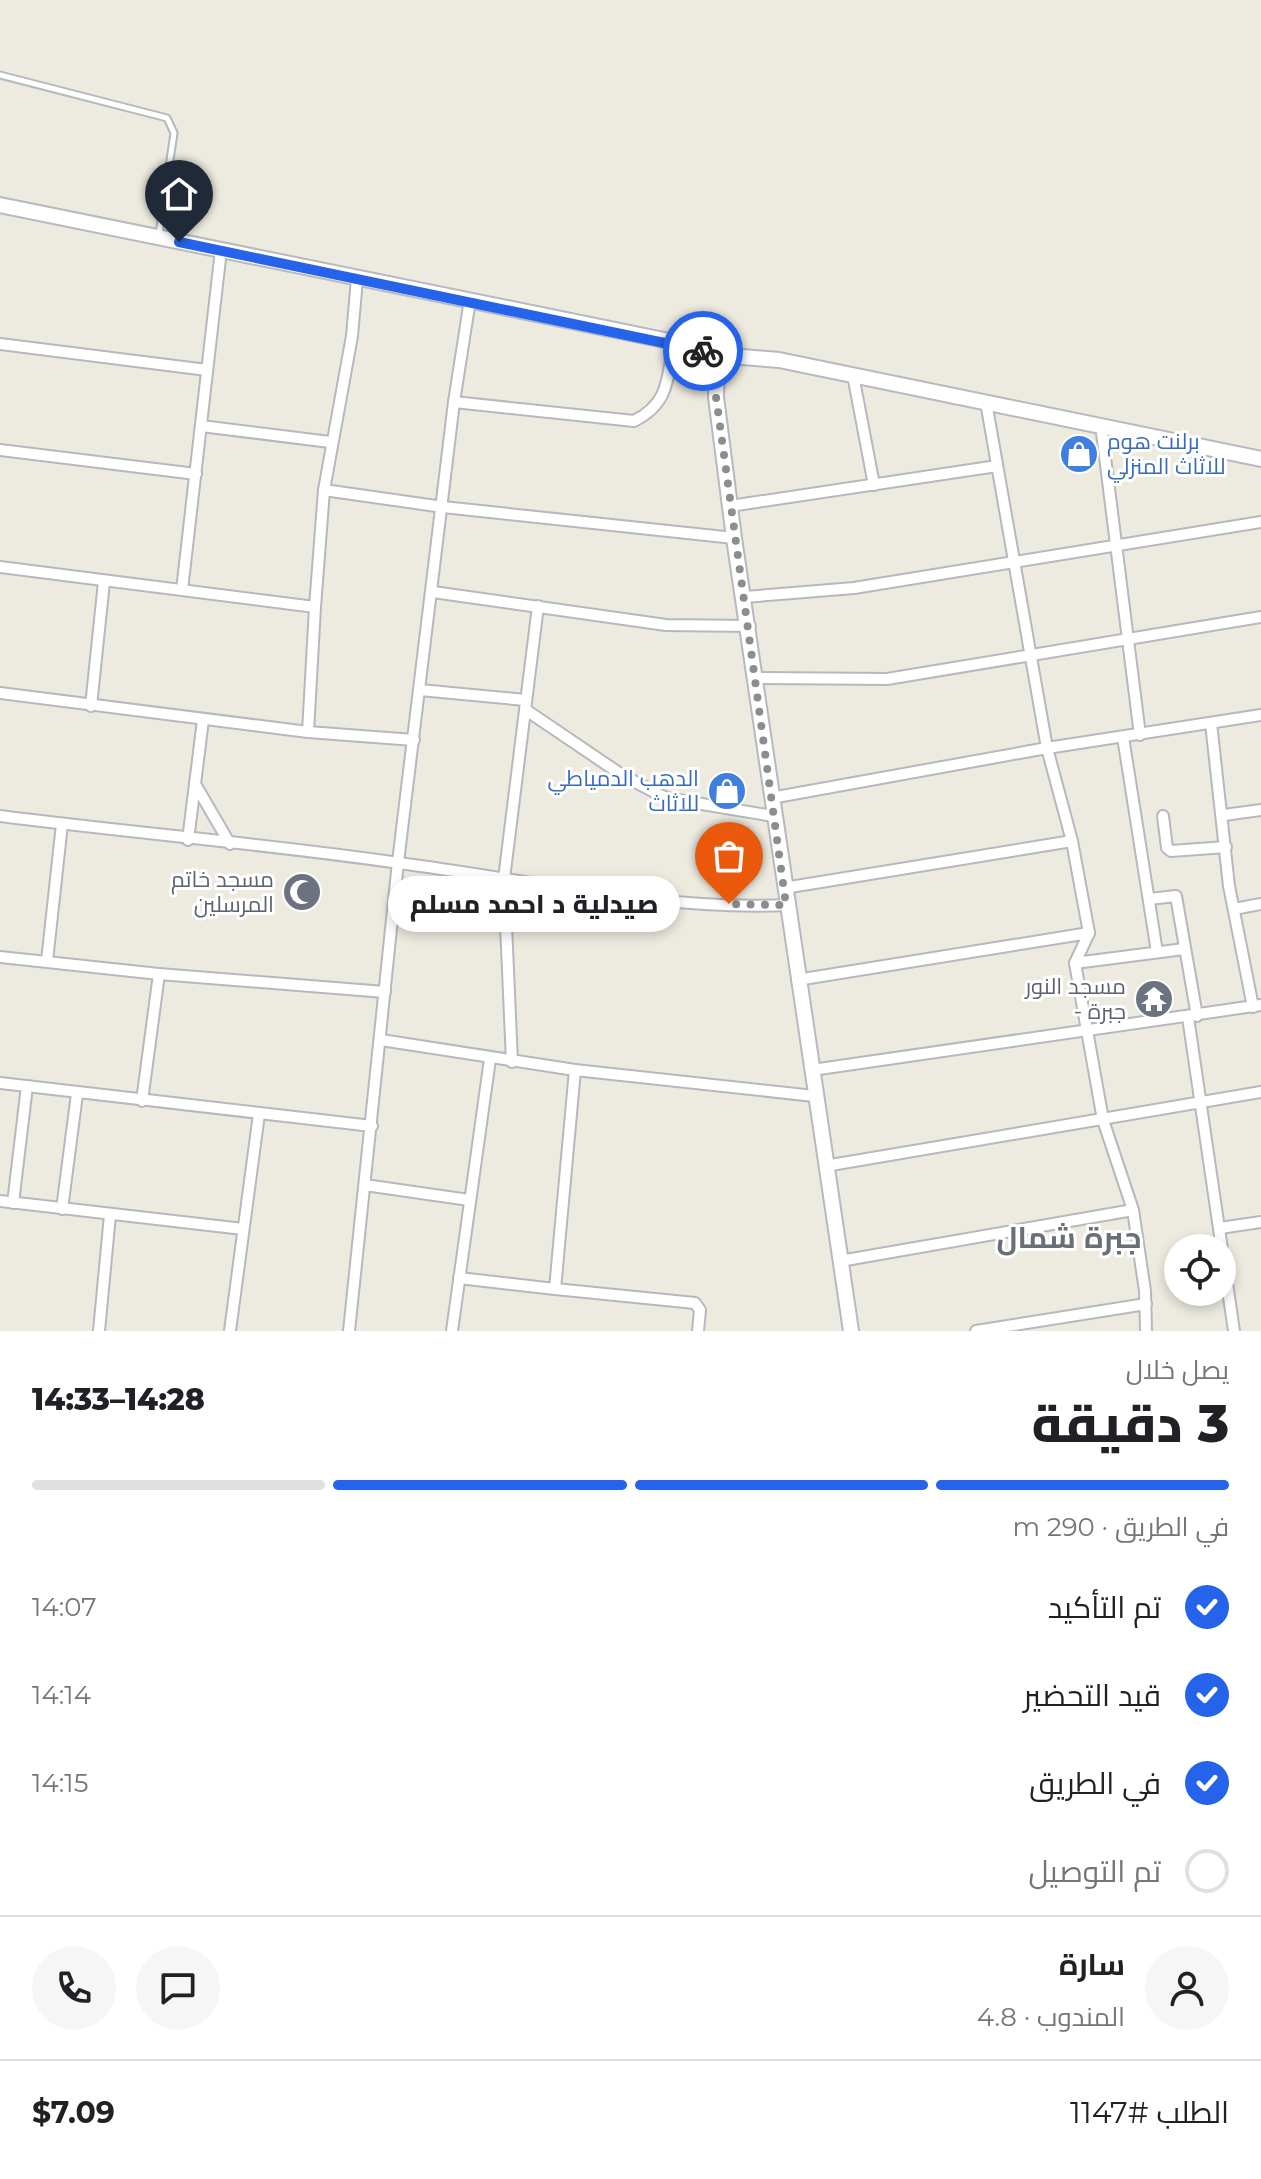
<!DOCTYPE html>
<html lang="ar">
<head>
<meta charset="utf-8">
<style>
	body { margin:0; font-family:Montserrat,Cairo,sans-serif; background:#f6f6f6; color:#202124; direction:rtl; height:100vh; display:flex; flex-direction:column; font-size:30px; white-space:nowrap }
	* { box-sizing:border-box; margin:0 }
	p { font-size:26px; color:#757577 }
	.icon { flex:none; width:44px; height:44px; fill:none; stroke:currentColor; stroke-width:2; stroke-linecap:round; stroke-linejoin:round }
	.map { position:relative; height:1331px; overflow:hidden; direction:ltr }
	.details { display:flex; flex-direction:column; background:#fff; flex:1 }
	.details>* { flex:none }
	.buttons { position:absolute; left:1164px; top:1234px; display:grid; gap:16px }
	.buttons a { display:grid; place-items:center; width:72px; height:72px; border-radius:50%; background:#fff; box-shadow:0 4px 12px #0003; font-size:40px }
	.pin { position:absolute; display:grid; place-items:center; width:68px; height:68px; color:#fff; margin:-82px -34px; border-radius:50% 50% 50% 0; rotate:-45deg; box-shadow:0 0 8px #0007 }
	.pin .icon { rotate:45deg }
	.courier { position:absolute; display:grid; place-items:center; width:80px; height:80px; margin:-40px; border:6px solid #2563eb; border-radius:50%; background:#fff; color:#222; box-shadow:0 2px 10px #0007 }
	.bubble { position:absolute; height:56px; border-radius:28px; background:#fff; box-shadow:0 4px 12px #0003; font-size:26px; font-weight:800; line-height:56px; text-align:center; direction:rtl }
	.headline em { font-style:normal; font-weight:800 }
	.headline div { display:flex; flex-direction:column-reverse }
	.headline { display:flex; align-items:center; justify-content:space-between; height:136px; padding:0 32px }
	h1 { font-size:52px; font-weight:800; line-height:60px }
	.bar { display:grid; grid-template-columns:repeat(4,1fr); gap:12px 8px; align-content:center; height:96px; padding:0 32px }
	.bar i { height:10px; border-radius:6px; background:#e0e0e0 }
	.bar .on { background:#2563eb }
	.bar p { grid-column:span 4 }
	.line { display:flex; align-items:center; gap:20px; padding:0 32px; border-top:2px solid #e0e0e0 }
	.line div { flex:1 }
	.round { display:grid; place-items:center; flex:none; width:84px; height:84px; border-radius:42px; background:#f6f6f6 }
	ol { padding:0 32px; list-style:none }
	li { display:flex; align-items:center; gap:24px; height:88px }
	li p { margin-inline-start:auto }
	li .icon { padding:8px; border-radius:50%; background:#2563eb; color:#fff; stroke-width:4 }
	li:last-child { color:#757577 }
	li i { width:44px; height:44px; border:4px solid #e0e0e0; border-radius:50% }
	.map>svg:first-child { display:block }
	.lines { fill:none; stroke-linecap:round; stroke-linejoin:round }
	.lane-casing { stroke:#b5b9be; stroke-width:9 }
	.street-casing { stroke:#b5b9be; stroke-width:14 }
	.secondary-casing { stroke:#b6bac0; stroke-width:18 }
	.lane { stroke:#fff; stroke-width:5 }
	.street { stroke:#fff; stroke-width:10 }
	.secondary { stroke:#fff; stroke-width:14 }
	.done { stroke:#8c8e8e; stroke-width:8; stroke-dasharray:0 14.4 }
	.route { stroke:#2563eb; stroke-width:10 }
	.labels { text-anchor:middle; dominant-baseline:central; stroke-width:6; stroke-linejoin:round; paint-order:stroke }
	.shop-label { font-size:22px; fill:#366cbe; stroke:#fff; text-anchor:start }
	.worship-label { font-size:22px; fill:#5b616d; stroke:#fff; text-anchor:end }
	.district-label { font-size:30px; font-weight:bold; fill:#696f74; stroke:#fff }
</style>
</head>
<body>
<div class="map">
<svg width="1261" height="1331" viewBox="0 0 1261 1331">
	<rect width="100%" height="100%" fill="#edeadf"/>
	<g class="lines">
		<defs>
			<polyline id="lane" points="0,75 167,118 174,133 159,234"/>
			<g id="street">
				<polyline points="357,279 352,336 324,490 443,507 734,538"/>
				<polyline points="0,344 207,370"/>
				<polyline points="853,375 874,485"/>
				<path d="M454,402l180,19c36,-18 33,-43 40,-79"/>
				<polyline points="986,402 1047,748 1072,841 1089,933 1075,963 1103,1120 1133,1210 1145,1291 1146,1331"/>
				<polyline points="1101,425 1140,735"/>
				<polyline points="201,426 330,442"/>
				<polyline points="0,450 196,474"/>
				<polyline points="730,506 997,466"/>
				<polyline points="0,567 315,607 308,732"/>
				<polyline points="182,590 221,250"/>
				<polyline points="433,592 666,625 750,626"/>
				<polyline points="745,597 854,588 1261,522"/>
				<polyline points="315,607 324,490"/>
				<polyline points="753,678 887,679 1261,617"/>
				<polyline points="420,690 525,700"/>
				<polyline points="0,693 308,732 414,740"/>
				<polyline points="91,706 104,582"/>
				<polyline points="526,710 622,775 666,798 773,816"/>
				<polyline points="1211,723 1229,886 1253,1007"/>
				<polyline points="1123,737 1157,952"/>
				<polyline points="195,784 230,844"/>
				<polyline points="771,798 1047,748 1261,715"/>
				<polyline points="1224,815 1261,810"/>
				<path d="M0,816c133,17 267,28 399,47 124,16 263,48 387,42"/>
				<polyline points="1163,816 1167,848 1171,851 1226,847"/>
				<polyline points="188,840 203,720"/>
				<polyline points="784,888 1072,841"/>
				<polyline points="1149,899 1176,896 1197,1016"/>
				<polyline points="1234,909 1261,904"/>
				<polyline points="0,957 159,974 385,992"/>
				<polyline points="47,961 62,824"/>
				<polyline points="1075,963 1184,949"/>
				<polyline points="797,980 1089,933"/>
				<polyline points="1188,1017 1234,1331"/>
				<polyline points="381,1040 575,1070 814,1096"/>
				<polyline points="512,1062 504,879 538,606"/>
				<polyline points="812,1070 1261,1005"/>
				<polyline points="0,1083 372,1126"/>
				<polyline points="142,1101 159,974"/>
				<polyline points="825,1166 1261,1092"/>
				<polyline points="365,1185 469,1200"/>
				<polyline points="0,1201 243,1229"/>
				<polyline points="13,1203 27,1086"/>
				<polyline points="62,1209 77,1094"/>
				<polyline points="1220,1228 1261,1222"/>
				<polyline points="840,1261 1133,1210"/>
				<polyline points="459,1278 555,1289 575,1070"/>
				<polyline points="555,1289 695,1303 700,1310 698,1331"/>
				<polyline points="99,1331 110,1215"/>
				<polyline points="230,1331 259,1114"/>
				<polyline points="349,1331 398,862 454,402 470,300"/>
				<polyline points="452,1331 490,1059"/>
				<polyline points="976,1331 1146,1304"/>
			</g>
			<g id="secondary">
				<polyline points="0,205 674,342 717,355 779,360 1261,459"/>
				<polyline points="717,355 716,397 734,538 851,1331"/>
			</g>
		</defs>
		<!-- lane casing -->
		<use href="#lane" class="lane-casing"/>
		<!-- street casing -->
		<use href="#street" class="street-casing"/>
		<!-- secondary casing -->
		<use href="#secondary" class="secondary-casing"/>
		<!-- lane -->
		<use href="#lane" class="lane"/>
		<!-- street -->
		<use href="#street" class="street"/>
		<!-- secondary -->
		<use href="#secondary" class="secondary"/>
	</g>
	<g class="lines">
		<!-- done -->
		<polyline class="done" points="703,351 717,355 716,397 786,905 729,904"/>
		<!-- route -->
		<polyline class="route" points="179,242 703,351"/>
	</g>
	<!-- icons -->
	<defs>
		<symbol id="shop-disc" viewBox="-11 -11 22 22"><circle r="9.5" fill="#3f7fe0" stroke="#fff"/><path d="M-5-2.5h2.3a2.7 3.5 0 0 1 5.4 0H5L5.5 6h-11ZM-1.5-2.5h3a1.5 2.3 0 0 0-3 0Z" fill="#fff"/></symbol>
		<symbol id="mosque-disc" viewBox="-11 -11 22 22"><circle r="9.5" fill="#6b7280" stroke="#fff"/><path d="M3.5-4.9A6 6 0 1 0 3.5 4.9A5 5 0 1 1 3.5-4.9Z" fill="#fff"/></symbol>
		<symbol id="temple-disc" viewBox="-11 -11 22 22"><circle r="9.5" fill="#6b7280" stroke="#fff"/><path d="M0-6L5-2H3V0L6.5 2.5H4V6H1.5V3h-3V6H-4V2.5H-6.5L-3 0V-2H-5Z" fill="#fff"/></symbol>
	</defs>
	<g fill-rule="evenodd">
		<use href="#shop-disc" x="1057" y="432" width="44" height="44"/>
		<use href="#shop-disc" x="705" y="769" width="44" height="44"/>
		<use href="#mosque-disc" x="280" y="870" width="44" height="44"/>
		<use href="#temple-disc" x="1132" y="977" width="44" height="44"/>
	</g>
	<g class="labels">
		<!-- shop labels -->
		<g class="shop-label">
			<text x="1107" y="441">برلنت هوم<tspan x="1107" dy="25">للاثاث المنزلي</tspan></text>
			<text x="699" y="778" text-anchor="end">الدهب الدمياطي<tspan x="699" dy="25">للاثاث</tspan></text>
		</g>
		<!-- worship labels -->
		<g class="worship-label">
			<text x="274" y="879">مسجد خاتم<tspan x="274" dy="25">المرسلين</tspan></text>
			<text x="1126" y="986">مسجد النور<tspan x="1126" dy="25">- جبرة</tspan></text>
		</g>
		<!-- district labels -->
		<g class="district-label">
			<text x="1069" y="1237">جبرة شمال</text>
		</g>
	</g>
</svg>
<div class="buttons">
<a><svg class="icon" aria-label="locate" viewBox="0 0 24 24"><circle cx="12" cy="12" r="6"/><path d="M12 2v4M12 18v4M2 12h4M18 12h4"/></svg></a>
</div>
<div class="pin" style="left:729px;top:904px;background:#ea580c"><svg class="icon" aria-label="bag" viewBox="0 0 24 24"><path d="M5 8h14l-1 12H6zM9 8a3 3 0 0 1 6 0"/></svg></div>
<div class="pin" style="left:179px;top:242px;background:#1f2937"><svg class="icon" aria-label="home" viewBox="0 0 24 24"><path d="M3 11l9-7 9 7M6 9v11h12V9"/></svg></div>
<div class="courier" style="left:703px;top:351px"><svg class="icon" aria-label="bike" viewBox="0 0 24 24"><circle cx="6" cy="16" r="4"/><circle cx="18" cy="16" r="4"/><path d="M6 16l4-8h5l3 8M10 8l3 8H6M13 5h3"/></svg></div>
<div class="bubble" style="left:388px;top:876px;width:292px">صيدلية د احمد مسلم</div>
</div>
<section class="details">
<div class="headline"><div><h1>3 دقيقة</h1><p>يصل خلال</p></div><em>14:28–14:33</em></div>
<div class="bar"><i class="on"></i><i class="on"></i><i class="on"></i><i></i><p>في الطريق · 290 m</p></div>
<ol>
<li><svg class="icon" aria-label="check" viewBox="0 0 24 24"><path d="M5 12l5 5 9-10"/></svg>تم التأكيد<p>14:07</p></li>
<li><svg class="icon" aria-label="check" viewBox="0 0 24 24"><path d="M5 12l5 5 9-10"/></svg>قيد التحضير<p>14:14</p></li>
<li><svg class="icon" aria-label="check" viewBox="0 0 24 24"><path d="M5 12l5 5 9-10"/></svg>في الطريق<p>14:15</p></li>
<li><i></i>تم التوصيل</li>
</ol>
<div class="line" style="height:144px"><a class="round"><svg class="icon" aria-label="person" viewBox="0 0 24 24"><circle cx="12" cy="8" r="4"/><path d="M4 21q1-7 8-7t8 7"/></svg></a><div><b>سارة</b><p>المندوب · 4.8</p></div><a class="round"><svg class="icon" aria-label="chat" viewBox="0 0 24 24"><path d="M4 5h16v11H9l-5 4z"/></svg></a><a class="round"><svg class="icon" aria-label="phone" viewBox="0 0 24 24"><path d="M5 4h4l2 5-3 2q2 4 5 5l2-3 5 2v4C11 20 4 13 5 4z"/></svg></a></div>
<div class="line" style="height:104px"><div>الطلب #1147</div><b>$7.09</b></div>
</section>
</body>
</html>
